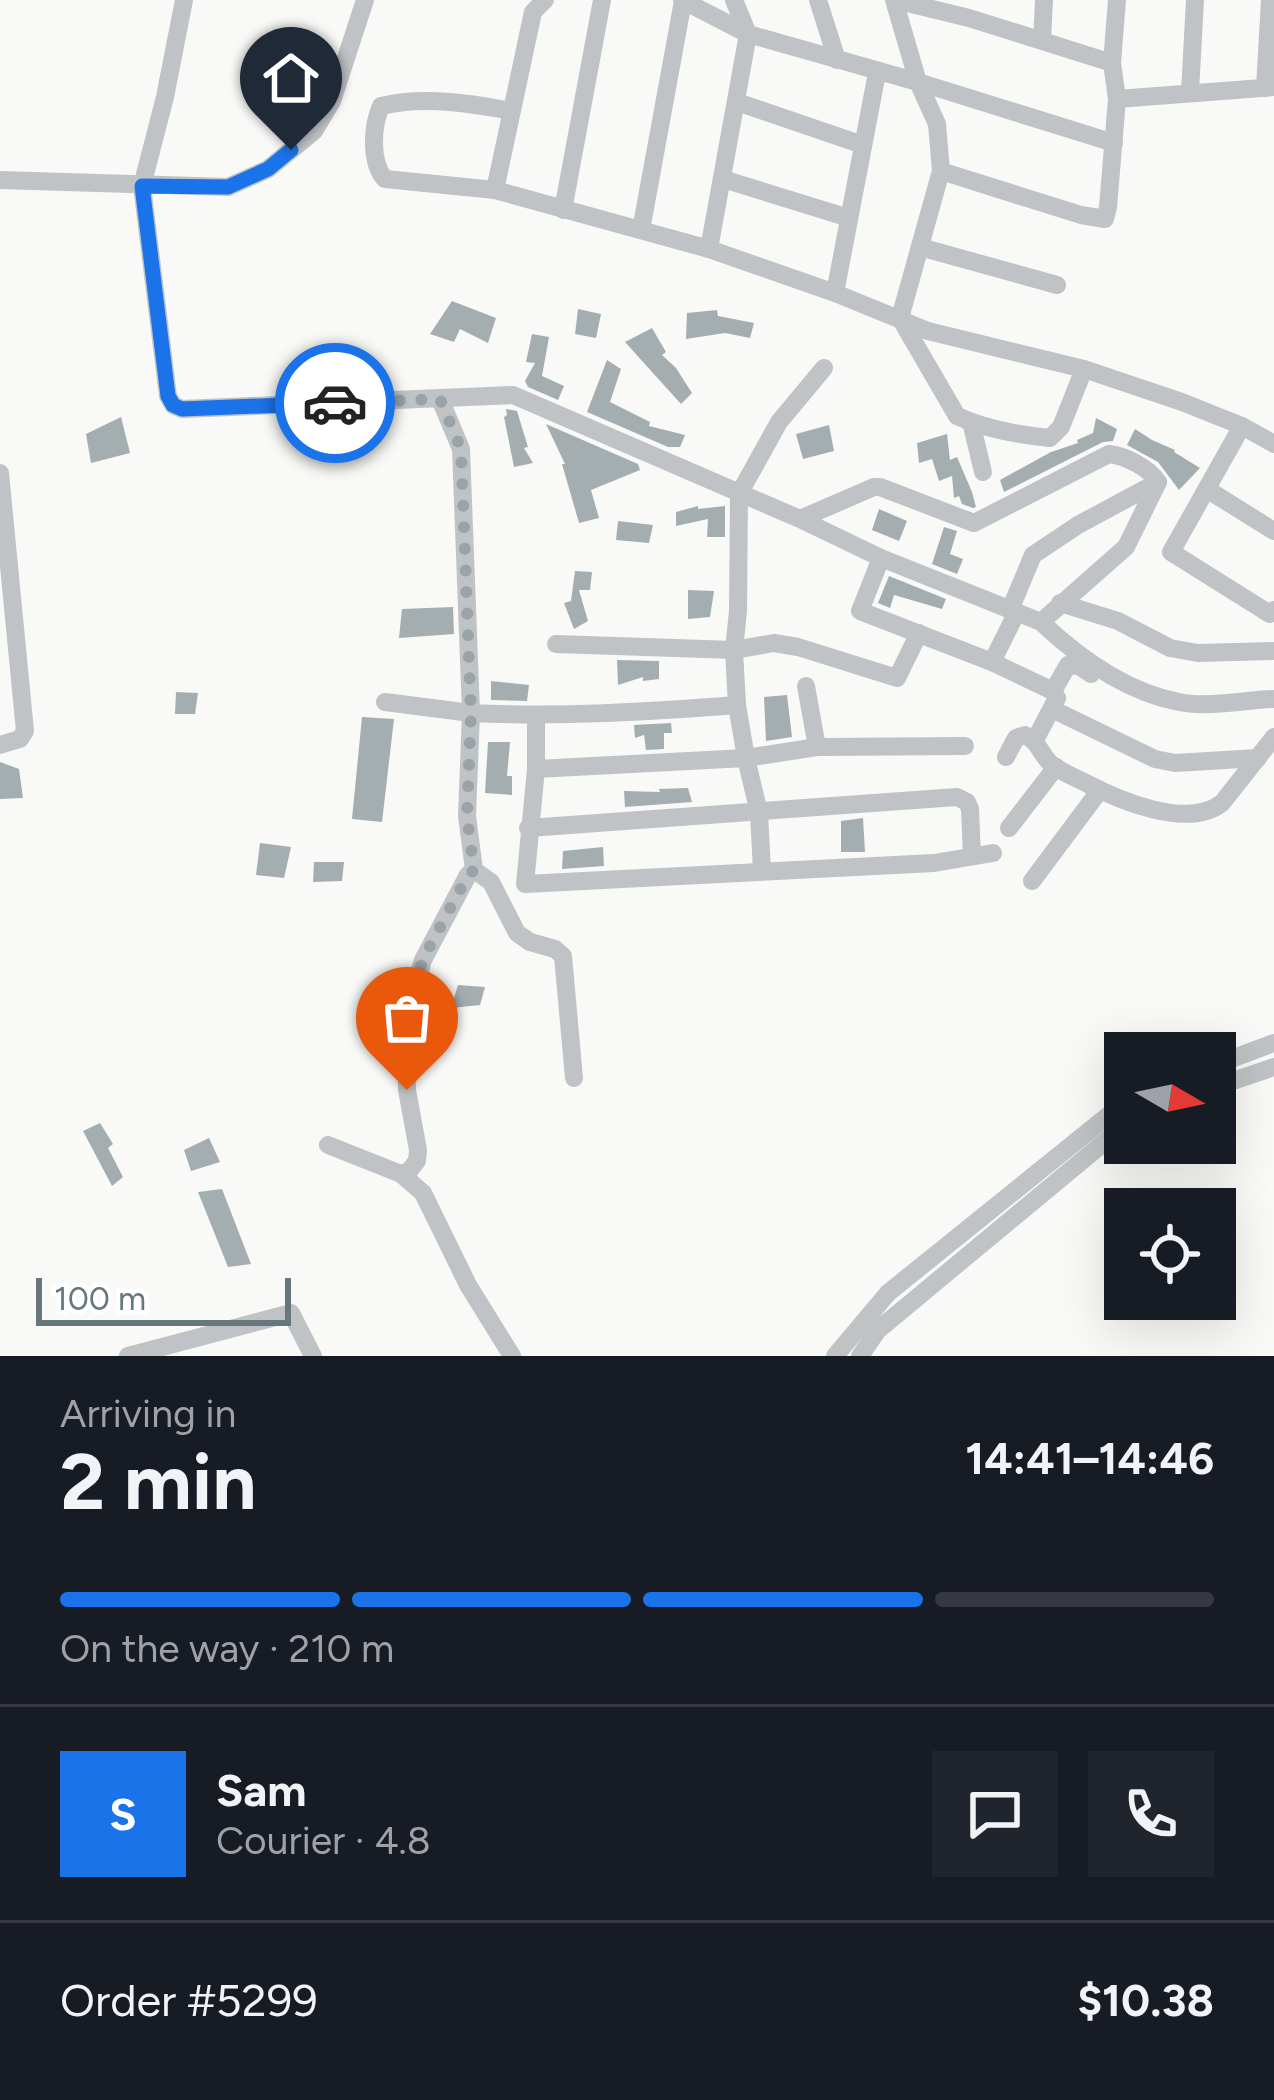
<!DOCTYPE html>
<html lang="en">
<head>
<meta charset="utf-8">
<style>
	body { margin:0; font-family:Figtree,sans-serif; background:#20242c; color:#f1f3f6; height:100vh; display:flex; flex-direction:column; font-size:45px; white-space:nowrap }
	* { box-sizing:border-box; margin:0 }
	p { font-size:39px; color:#9ea1a6 }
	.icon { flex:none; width:66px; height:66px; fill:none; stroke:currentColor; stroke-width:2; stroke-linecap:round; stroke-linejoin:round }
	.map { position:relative; height:1356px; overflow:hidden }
	.side { display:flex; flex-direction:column; background:#171b24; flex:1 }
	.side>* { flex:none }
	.needle { width:78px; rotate:99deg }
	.fabs { position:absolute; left:1104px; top:1032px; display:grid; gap:24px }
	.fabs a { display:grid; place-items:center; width:132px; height:132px; border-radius:0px; background:#171b24; box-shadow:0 12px 48px #0002; font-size:60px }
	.scale { position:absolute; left:36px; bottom:30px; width:255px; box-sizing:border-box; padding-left:12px; border:6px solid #67777e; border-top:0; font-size:33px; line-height:42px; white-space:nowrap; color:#67777e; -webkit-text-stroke:9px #fff; paint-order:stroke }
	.pin { position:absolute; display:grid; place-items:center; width:102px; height:102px; color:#fff; margin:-123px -51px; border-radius:50% 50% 50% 0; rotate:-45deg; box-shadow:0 0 12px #0007 }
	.pin .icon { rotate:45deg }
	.courier { position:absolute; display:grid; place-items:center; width:120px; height:120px; margin:-60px; border:9px solid #1a73e8; border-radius:50%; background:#fff; color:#222; box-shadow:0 3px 15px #0007 }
	.overview em { font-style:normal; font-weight:700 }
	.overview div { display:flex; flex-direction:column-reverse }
	.overview { display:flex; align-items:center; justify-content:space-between; height:204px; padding:0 60px }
	h1 { font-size:78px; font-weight:700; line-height:90px }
	.bar { display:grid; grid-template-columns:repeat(4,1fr); gap:18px 12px; align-content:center; height:144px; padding:0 60px }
	.bar i { height:15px; border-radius:9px; background:#363941 }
	.bar .selected { background:#1a73e8 }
	.bar p { grid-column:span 4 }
	.line { display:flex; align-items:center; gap:30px; padding:0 60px; border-top:3px solid #363941 }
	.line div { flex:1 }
	.round { display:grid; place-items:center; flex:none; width:126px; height:126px; border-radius:0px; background:#20242c }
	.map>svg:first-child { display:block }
	.building { fill:#a4aeb1 }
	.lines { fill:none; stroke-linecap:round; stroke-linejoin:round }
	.minor { stroke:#bfc3c6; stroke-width:18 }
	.done { stroke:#9aa4a8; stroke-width:12; stroke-dasharray:0 21.6 }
	.route { stroke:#1a73e8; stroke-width:15 }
</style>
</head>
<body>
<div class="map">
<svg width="1274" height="1356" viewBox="0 0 1274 1356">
	<rect width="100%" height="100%" fill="#f9f9f7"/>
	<!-- building -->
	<g class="building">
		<polygon points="452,301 496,318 488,343 460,329 454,342 430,334"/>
		<polygon points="578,309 601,314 596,338 575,334"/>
		<polygon points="717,310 718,316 754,323 750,338 725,333 686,339 687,313"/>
		<polygon points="652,328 666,352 662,355 676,368 692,393 681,404 625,342"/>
		<polygon points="532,334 549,337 542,376 564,386 558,400 528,387 525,381 535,363 526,362"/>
		<polygon points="607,360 621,369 610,402 650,422 649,426 685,435 680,447 668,447 587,412"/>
		<polygon points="506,409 517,411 528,447 524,448 533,463 514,467 504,417 507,415"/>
		<polygon points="121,417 130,453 91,463 86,434"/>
		<polygon points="1096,418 1117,429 1113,441 1103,442 1004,492 1000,480 1051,452 1078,443 1077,440 1093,433"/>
		<polygon points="546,424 638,464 640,470 591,490 599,518 579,523 562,464 565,464"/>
		<polygon points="829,425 834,451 803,459 796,434"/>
		<polygon points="1135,429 1152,440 1175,450 1174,452 1200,468 1179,490 1158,462 1127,445"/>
		<polygon points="947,434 950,460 957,457 972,492 976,507 973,508 962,504 959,496 954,498 952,476 939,481 932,459 919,463 917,443"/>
		<polygon points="698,506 698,509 725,506 725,537 707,537 708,519 676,526 676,512"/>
		<polygon points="879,509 907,521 899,541 872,530"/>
		<polygon points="618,521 653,525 649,543 616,540"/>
		<polygon points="944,527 957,531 950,554 963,559 957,574 932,564"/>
		<polygon points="575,571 592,572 590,590 579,590 588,621 574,629 564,603 571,601"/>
		<polygon points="889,576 946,599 942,609 894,595 890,608 878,603"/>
		<polygon points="688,590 714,591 710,617 688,619"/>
		<polygon points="453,607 454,634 399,638 402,609"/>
		<polygon points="617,660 659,661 659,679 643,681 643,677 618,685"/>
		<polygon points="491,681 529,685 527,701 491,700"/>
		<polygon points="176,692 198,693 195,714 175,714"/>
		<polygon points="787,695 792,737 766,741 764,697"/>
		<polygon points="362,717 394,719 382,822 352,819"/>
		<polygon points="671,723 672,733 664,733 664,749 646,750 644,735 635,738 634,725"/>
		<polygon points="488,742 510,742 507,776 512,776 512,795 485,793"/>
		<polygon points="0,762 19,769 23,798 0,799"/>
		<polygon points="688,788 692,802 625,807 624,791 660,792 659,789"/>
		<polygon points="863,818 865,852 841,852 841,821"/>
		<polygon points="260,843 291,847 284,878 256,875"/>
		<polygon points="603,847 604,866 562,869 563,851"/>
		<polygon points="314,862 344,862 342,881 313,882"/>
		<polygon points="458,985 485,987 480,1005 451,1008"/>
		<polygon points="100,1123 113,1144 108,1148 123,1177 112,1186 83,1131"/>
		<polygon points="209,1138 220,1162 191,1171 184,1150"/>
		<polygon points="222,1189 251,1264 228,1267 198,1192"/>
	</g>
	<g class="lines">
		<!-- minor -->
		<g class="minor">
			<path d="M184,0l-19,97 -23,89 26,210 5,9 9,4 331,-14 287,124 81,39 160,64 85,-75 32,-65c-9,-14 -32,-26 -49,-28l-135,69 -94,-36h-6l-74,32"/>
			<polyline points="682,0 748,34 918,82 1114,143"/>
			<polyline points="818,0 837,60"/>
			<polyline points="894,0 918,82 937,124 941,171 900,318"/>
			<polyline points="895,0 969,18 1112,63"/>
			<polyline points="1042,41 1044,0"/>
			<polyline points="1265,88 1270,0"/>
			<polyline points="1190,92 1195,0"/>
			<polyline points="1117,99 1274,87"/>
			<polyline points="737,102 863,145"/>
			<path d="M511,111c-41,-8 -88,-15 -130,-5 -9,20 -11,57 4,73l110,11 214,59 126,44 93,38 156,38 98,33 60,24 32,18"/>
			<polyline points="941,171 1081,215 1105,219 1108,207 1117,99 1112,63 1117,0"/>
			<polyline points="723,179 849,218"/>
			<polyline points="0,180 228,187 268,169 314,131 332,101 365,0"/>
			<polyline points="495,190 533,12 545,0"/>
			<polyline points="563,210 602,0"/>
			<polyline points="641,230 683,1"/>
			<polyline points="920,247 1057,285"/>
			<polyline points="709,249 748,34 734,0"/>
			<polyline points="835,293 877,73"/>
			<path d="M900,318l57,98c28,13 62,19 93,22l11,-11 23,-58"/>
			<path d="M440,399l21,50 10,264c89,4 177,-1 266,-8"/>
			<polyline points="971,422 983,472"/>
			<polyline points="1242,426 1171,552 1270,614 1274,610"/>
			<polyline points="0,473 25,731 20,739 0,745"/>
			<polyline points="1208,490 1274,531"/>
			<polyline points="881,558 860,611 992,662 1053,691 1057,698 1035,740"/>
			<polyline points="1060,603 1118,621 1170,648 1198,653 1274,651"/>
			<polyline points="1010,610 1033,555 1078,525 1158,482"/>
			<path d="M1041,622c38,36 85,70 138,80 29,6 65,-2 95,-3"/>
			<polyline points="556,644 734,650 774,643 798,647 897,678 919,633"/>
			<polyline points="992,662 1017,612"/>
			<polyline points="806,686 817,747"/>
			<polyline points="1053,691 1068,665 1079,666 1091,674"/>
			<polyline points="385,702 471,713 467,816 474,870 491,882 517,933 530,942 555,949 563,956 574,1078"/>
			<polyline points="1052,709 1155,759 1175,763 1258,758"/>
			<polyline points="536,716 536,769 525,884 934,863 993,853"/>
			<path d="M1006,757l10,-19 9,-3c14,7 15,18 25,28 9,8 24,14 34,19 34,18 103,48 138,21l52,-66"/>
			<polyline points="536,769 746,758 817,747 965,746"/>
			<polyline points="528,828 957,797 967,802 970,809 972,856"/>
			<polyline points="1009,828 1056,767"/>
			<polyline points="762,871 759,813 746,758 737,705 734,650 738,611 739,494 779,422 824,368"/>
			<polyline points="1032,881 1100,790"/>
			<polyline points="1215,1065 1274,1043"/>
			<polyline points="1215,1087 1274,1067"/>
			<polyline points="328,1145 401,1174 409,1171 417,1161 418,1150 407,1090 406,1020 423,960 468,875 474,870"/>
			<polyline points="401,1174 423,1193 468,1285 512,1356"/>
			<polyline points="128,1356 291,1313 313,1356"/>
			<polyline points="835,1356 888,1293 1125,1102"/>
			<polyline points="860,1356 878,1330 1125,1125"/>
		</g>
	</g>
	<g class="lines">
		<!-- done -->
		<polyline class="done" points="335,403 440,399 461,449 471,713 467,816 474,870 468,875 423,959 406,1020 407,1090"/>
		<!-- route -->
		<polyline class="route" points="291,150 268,169 228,187 142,186 168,396 173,405 182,409 335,403"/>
	</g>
</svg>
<div class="fabs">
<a><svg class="needle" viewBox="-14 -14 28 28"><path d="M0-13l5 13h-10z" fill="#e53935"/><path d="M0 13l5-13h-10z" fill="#9ea1a6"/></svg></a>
<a><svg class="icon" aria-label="locate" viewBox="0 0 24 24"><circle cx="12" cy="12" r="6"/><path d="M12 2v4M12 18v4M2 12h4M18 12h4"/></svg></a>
</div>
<div class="scale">100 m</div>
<div class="pin" style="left:407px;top:1090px;background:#ea580c"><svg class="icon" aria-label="bag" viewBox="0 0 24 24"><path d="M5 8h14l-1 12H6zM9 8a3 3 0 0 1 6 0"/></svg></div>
<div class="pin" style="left:291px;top:150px;background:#1f2937"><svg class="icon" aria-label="home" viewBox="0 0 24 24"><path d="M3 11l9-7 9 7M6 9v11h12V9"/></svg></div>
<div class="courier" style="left:335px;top:403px"><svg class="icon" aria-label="car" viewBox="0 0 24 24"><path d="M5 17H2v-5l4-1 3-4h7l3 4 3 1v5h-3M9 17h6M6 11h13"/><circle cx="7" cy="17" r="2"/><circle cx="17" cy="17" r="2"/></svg></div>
</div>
<section class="side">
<div class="overview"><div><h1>2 min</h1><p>Arriving in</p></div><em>14:41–14:46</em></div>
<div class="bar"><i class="selected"></i><i class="selected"></i><i class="selected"></i><i></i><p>On the way · 210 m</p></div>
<div class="line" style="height:216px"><b class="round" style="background:#1a73e8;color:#fff">S</b><div><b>Sam</b><p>Courier · 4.8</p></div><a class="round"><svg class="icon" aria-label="chat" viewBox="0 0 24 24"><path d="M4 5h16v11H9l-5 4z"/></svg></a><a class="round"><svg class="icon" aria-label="phone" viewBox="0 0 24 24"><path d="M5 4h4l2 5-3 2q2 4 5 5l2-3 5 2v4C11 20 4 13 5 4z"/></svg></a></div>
<div class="line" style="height:156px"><div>Order #5299</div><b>$10.38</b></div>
</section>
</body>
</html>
